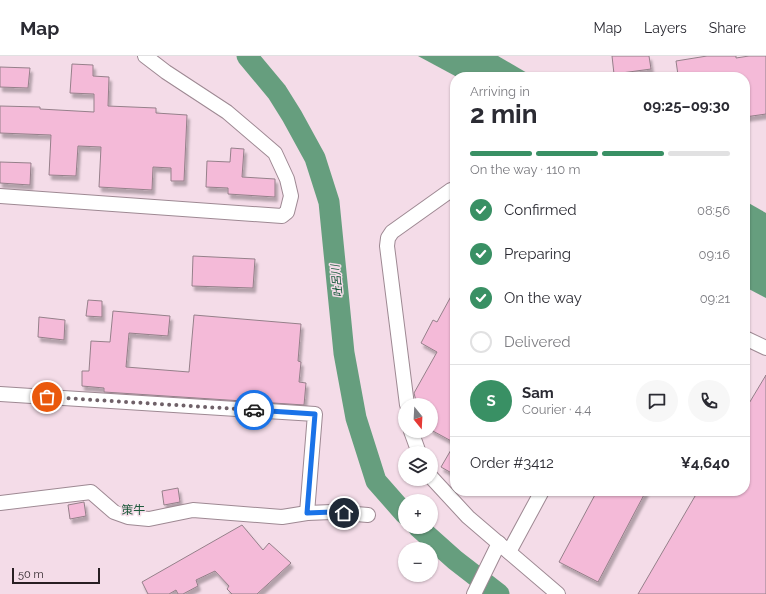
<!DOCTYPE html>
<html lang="en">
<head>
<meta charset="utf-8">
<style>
	body { margin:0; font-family:Raleway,"Noto Sans JP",sans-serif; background:#f7f7f7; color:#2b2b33; height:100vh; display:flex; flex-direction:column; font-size:15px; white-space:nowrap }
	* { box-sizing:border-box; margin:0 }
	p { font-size:13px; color:#7c7c81 }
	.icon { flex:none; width:22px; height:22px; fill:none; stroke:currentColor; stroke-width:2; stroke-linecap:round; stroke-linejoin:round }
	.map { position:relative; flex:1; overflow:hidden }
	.panel { position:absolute; left:450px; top:16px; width:300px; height:424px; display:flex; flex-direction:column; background:#fff; border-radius:16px; box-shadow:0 1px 3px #0004 }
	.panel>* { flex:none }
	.needle { width:26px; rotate:162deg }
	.fabs { position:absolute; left:398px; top:342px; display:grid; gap:8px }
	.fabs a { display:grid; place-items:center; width:40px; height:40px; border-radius:50%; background:#fff; box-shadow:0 1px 3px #0004; font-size:20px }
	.scale { position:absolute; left:12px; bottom:10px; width:88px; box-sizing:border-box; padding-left:4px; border:2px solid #281f23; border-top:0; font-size:11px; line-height:14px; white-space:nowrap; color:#281f23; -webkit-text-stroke:3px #f4dce8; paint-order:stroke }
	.pin { position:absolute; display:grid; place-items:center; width:34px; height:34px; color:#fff; margin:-17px; border:2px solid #fff; border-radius:50%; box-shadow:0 1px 4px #0007 }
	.courier { position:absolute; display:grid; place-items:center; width:40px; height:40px; margin:-20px; border:3px solid #1a73e8; border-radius:50%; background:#fff; color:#222; box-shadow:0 1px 5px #0007 }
	.head em { font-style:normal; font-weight:700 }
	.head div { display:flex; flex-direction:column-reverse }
	.head { display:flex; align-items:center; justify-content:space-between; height:68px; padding:0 20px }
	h1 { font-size:26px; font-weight:700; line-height:30px }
	.bar { display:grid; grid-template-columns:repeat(4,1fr); gap:6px 4px; align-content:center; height:48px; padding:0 20px }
	.bar i { height:5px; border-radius:3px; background:#e1e1e2 }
	.bar .on { background:#399064 }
	.bar p { grid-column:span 4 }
	.line { display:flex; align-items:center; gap:10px; padding:0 20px; border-top:1px solid #e1e1e2 }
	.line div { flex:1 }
	.round { display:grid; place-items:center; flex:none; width:42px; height:42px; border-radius:21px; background:#f7f7f7 }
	ol { padding:0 20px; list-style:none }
	li { display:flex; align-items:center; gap:12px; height:44px }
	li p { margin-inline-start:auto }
	li .icon { padding:4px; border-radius:50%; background:#399064; color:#fff; stroke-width:4 }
	li:last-child { color:#7c7c81 }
	li i { width:22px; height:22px; border:2px solid #e1e1e2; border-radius:50% }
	header { display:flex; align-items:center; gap:24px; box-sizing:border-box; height:56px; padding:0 20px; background:#fff; border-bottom:1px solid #e1e1e2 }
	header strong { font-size:19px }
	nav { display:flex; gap:22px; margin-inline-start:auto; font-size:14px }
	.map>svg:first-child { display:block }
	.water { fill:#669e7e }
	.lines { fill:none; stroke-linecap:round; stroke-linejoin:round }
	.river { stroke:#669e7e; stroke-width:21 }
	.building { fill:#f4bad8; stroke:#95808a; filter:url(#shadow) }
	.street-casing { stroke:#9e8993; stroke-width:16 }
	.street { stroke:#fff; stroke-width:14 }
	.done { stroke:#6f6168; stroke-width:4; stroke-dasharray:0 7.2 }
	.route { stroke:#1a73e8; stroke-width:5 }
	.labels { text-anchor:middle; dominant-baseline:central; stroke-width:3; stroke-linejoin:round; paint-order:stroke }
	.water-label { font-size:11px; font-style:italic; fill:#145838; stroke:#f4dce8 }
	.quarter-label { font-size:12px; fill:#1e5a3c; stroke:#f4dce8 }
</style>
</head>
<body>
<header>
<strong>Map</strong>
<nav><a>Map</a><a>Layers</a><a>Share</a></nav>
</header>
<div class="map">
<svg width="766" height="538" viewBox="0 0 766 538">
	<defs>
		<filter id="shadow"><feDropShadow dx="2.5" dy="4.5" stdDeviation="1" flood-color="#0004"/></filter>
	</defs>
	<rect width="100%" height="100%" fill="#f4dce8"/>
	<!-- water -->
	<g class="water">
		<polygon points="418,0 498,0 534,21 457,21"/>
		<polygon points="745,145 766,157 766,242 745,231"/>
	</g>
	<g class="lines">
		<!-- river -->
		<g class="river">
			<polyline points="247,0 277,36 292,60 315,102 329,146 344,297 356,362 376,425 405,458"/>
			<polyline points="418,471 455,504 499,538"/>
		</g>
	</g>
	<!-- building -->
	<g class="building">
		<polygon points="612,0 649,0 651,13 614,18"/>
		<polygon points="707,0 736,0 736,2 749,0 766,0 766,58 745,61 745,21 681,21 681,19 678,19 676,5"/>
		<polygon points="72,8 93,9 93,20 109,21 108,50 156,52 156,57 187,59 184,125 171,125 171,112 153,111 152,134 99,131 101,91 78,90 76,120 49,119 51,79 0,77 0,50 40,51 40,53 94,56 94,38 70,37"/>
		<polygon points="0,11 30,12 28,32 0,31"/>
		<polygon points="231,92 244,93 242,121 275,123 275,141 228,138 228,132 206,131 207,105 230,106"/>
		<polygon points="0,106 31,107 30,129 0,127"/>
		<polygon points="193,200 255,203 253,232 192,230"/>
		<polygon points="455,233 455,387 431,374 431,349 417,349 414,337 437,296 421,287 433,264 437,266"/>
		<polygon points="88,244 102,245 102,261 86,260"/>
		<polygon points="113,255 170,260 168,280 129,277 126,311 189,316 194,259 301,268 298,305 301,306 299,326 306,327 304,349 104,336 104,332 82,330 82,315 89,315 91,285 110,286"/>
		<polygon points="39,261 65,264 64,284 38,281"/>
		<polygon points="766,319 766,538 638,538 698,435 745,435 745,354"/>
		<polygon points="455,387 455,419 441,411"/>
		<polygon points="178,432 180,446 164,449 162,435"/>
		<polygon points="597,435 646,435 598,526 559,506"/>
		<polygon points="84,446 86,460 70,463 68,449"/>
		<polygon points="242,469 263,494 269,487 291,507 257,538 232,538 227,533 229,530 215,515 196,524 198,530 183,538 178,538 176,534 169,538 148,538 142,526"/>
	</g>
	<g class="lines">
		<defs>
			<g id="street">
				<polyline points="0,140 282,160 287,156 291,140 287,123 275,97 227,56 166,16 145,0"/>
				<polyline points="745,282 766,292"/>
				<polyline points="0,338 315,358 307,457"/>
				<polyline points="407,349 387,190 388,182 392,176 451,134 455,133"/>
				<polyline points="411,375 419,397"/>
				<polyline points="431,421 468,461 558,538"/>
				<polyline points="0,447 91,436 114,456 128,461 149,463 193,454 282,461 307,457 332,456 368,459"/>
				<polyline points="509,496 542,435"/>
				<polyline points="474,538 499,487"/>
			</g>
		</defs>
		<!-- street casing -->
		<use href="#street" class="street-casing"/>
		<!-- street -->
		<use href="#street" class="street"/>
	</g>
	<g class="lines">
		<!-- done -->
		<polyline class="done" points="47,341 254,354"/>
		<!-- route -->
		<polyline class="route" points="254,354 315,358 307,457 332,456 344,457"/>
	</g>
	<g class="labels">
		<!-- water labels -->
		<g class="water-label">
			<text transform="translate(337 225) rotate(-96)">吐呂川</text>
		</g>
		<!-- quarter labels -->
		<g class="quarter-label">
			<text x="133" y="454">策牛</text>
		</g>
	</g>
</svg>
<div class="fabs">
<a><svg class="needle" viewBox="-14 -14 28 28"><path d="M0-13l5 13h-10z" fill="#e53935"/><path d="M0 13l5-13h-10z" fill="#7c7c81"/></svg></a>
<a><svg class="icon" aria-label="layers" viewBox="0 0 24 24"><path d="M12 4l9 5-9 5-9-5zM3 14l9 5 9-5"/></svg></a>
<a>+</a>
<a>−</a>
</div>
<div class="scale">50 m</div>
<div class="pin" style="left:47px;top:341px;background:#ea580c"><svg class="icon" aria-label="bag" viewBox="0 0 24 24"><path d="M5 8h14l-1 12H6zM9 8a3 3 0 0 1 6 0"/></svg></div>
<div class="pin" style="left:344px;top:457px;background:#1f2937"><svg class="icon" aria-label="home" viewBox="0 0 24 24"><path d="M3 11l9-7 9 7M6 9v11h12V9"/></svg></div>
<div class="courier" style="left:254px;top:354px"><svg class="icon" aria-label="car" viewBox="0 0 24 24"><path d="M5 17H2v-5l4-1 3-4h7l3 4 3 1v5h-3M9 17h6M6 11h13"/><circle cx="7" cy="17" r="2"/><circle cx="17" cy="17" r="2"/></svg></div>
<section class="panel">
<div class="head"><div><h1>2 min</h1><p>Arriving in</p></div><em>09:25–09:30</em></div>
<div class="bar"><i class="on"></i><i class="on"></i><i class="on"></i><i></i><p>On the way · 110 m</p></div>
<ol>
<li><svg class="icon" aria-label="check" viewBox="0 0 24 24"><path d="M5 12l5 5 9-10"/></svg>Confirmed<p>08:56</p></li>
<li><svg class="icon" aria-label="check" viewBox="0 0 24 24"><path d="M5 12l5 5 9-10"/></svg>Preparing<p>09:16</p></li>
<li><svg class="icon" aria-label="check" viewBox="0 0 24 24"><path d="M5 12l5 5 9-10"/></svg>On the way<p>09:21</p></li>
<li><i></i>Delivered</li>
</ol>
<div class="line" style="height:72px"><b class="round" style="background:#399064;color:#fff">S</b><div><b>Sam</b><p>Courier · 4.4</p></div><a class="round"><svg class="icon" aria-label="chat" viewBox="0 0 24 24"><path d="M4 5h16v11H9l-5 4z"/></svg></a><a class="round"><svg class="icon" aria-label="phone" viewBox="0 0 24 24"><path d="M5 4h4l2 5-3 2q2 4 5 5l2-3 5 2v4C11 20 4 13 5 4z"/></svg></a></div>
<div class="line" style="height:52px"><div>Order #3412</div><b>¥4,640</b></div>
</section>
</div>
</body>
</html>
